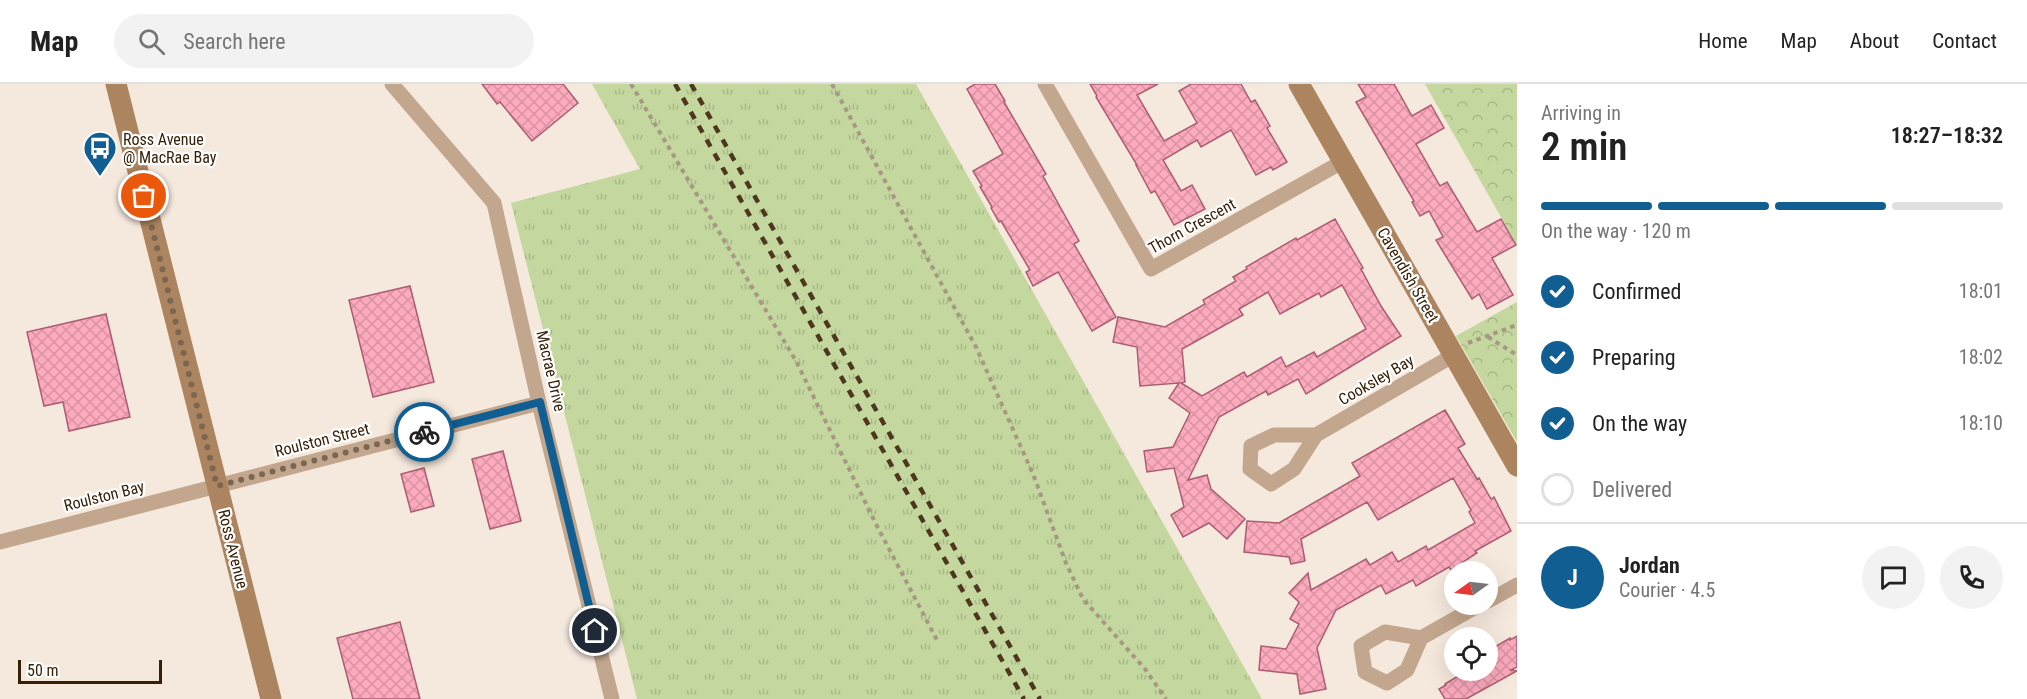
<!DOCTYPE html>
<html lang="en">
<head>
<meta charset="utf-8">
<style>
	body { margin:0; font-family:"Roboto Condensed",sans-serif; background:#f2f2f2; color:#222; height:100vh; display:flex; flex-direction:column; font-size:22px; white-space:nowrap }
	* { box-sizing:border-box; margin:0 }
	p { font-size:20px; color:#767676 }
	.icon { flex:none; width:33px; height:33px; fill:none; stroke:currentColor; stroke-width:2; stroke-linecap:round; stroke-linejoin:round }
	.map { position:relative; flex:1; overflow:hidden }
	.drawer { display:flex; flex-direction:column; background:#fff; width:510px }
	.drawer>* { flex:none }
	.needle { width:39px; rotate:256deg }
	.controls { position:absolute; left:1444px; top:477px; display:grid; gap:12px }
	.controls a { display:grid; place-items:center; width:54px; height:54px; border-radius:50%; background:#fff; box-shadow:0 6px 24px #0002; font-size:30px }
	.scale { position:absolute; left:18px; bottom:15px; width:144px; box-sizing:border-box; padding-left:6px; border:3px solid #372006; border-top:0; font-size:16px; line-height:21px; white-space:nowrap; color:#372006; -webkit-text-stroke:4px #fff; paint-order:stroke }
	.pin { position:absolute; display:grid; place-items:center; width:51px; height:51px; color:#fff; margin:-26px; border:3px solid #fff; border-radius:50%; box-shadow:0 2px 6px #0007 }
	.courier { position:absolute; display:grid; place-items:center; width:60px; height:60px; margin:-30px; border:4px solid #115f92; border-radius:50%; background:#fff; color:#222; box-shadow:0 2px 8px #0007 }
	.head em { font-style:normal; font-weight:600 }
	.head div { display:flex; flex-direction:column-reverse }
	.head { display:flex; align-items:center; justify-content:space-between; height:102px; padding:0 24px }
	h1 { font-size:39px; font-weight:600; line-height:45px }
	.bar { display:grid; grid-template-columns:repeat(4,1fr); gap:9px 6px; align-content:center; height:72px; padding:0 24px }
	.bar i { height:8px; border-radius:4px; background:#e0e0e0 }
	.bar .on { background:#115f92 }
	.bar p { grid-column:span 4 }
	.line { display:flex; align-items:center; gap:15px; padding:0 24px; border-top:2px solid #e0e0e0 }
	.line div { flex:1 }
	.round { display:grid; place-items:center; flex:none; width:63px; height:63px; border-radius:32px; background:#f2f2f2 }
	ol { padding:0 24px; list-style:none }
	li { display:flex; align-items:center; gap:18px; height:66px }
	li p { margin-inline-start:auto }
	li .icon { padding:6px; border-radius:50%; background:#115f92; color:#fff; stroke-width:4 }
	li:last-child { color:#767676 }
	li i { width:33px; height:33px; border:3px solid #e0e0e0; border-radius:50% }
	header { display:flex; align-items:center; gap:36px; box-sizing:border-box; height:84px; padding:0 30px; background:#fff; border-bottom:2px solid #e0e0e0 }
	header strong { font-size:28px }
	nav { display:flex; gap:33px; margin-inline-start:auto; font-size:21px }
	.search { width:420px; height:54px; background:#f2f2f2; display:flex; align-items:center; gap:15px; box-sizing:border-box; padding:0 21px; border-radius:33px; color:#767676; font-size:22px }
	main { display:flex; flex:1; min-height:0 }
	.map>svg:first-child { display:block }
	.grass { fill:url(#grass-tufts) }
	.park { fill:url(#park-crowns) }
	.building { fill:url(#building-cross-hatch); stroke:#ab5d72; stroke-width:1.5; fill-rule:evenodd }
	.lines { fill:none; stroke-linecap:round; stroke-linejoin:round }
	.path { stroke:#a89785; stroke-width:4; stroke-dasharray:4.5 4.5; stroke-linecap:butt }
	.street { stroke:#c2a68d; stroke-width:15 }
	.secondary { stroke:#ac845f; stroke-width:21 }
	.rail { stroke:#4d371e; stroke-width:4.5; stroke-dasharray:8 8; stroke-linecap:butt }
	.done { stroke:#7a6651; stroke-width:6; stroke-dasharray:0 10.8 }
	.route { stroke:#115f92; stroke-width:8 }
	.labels { text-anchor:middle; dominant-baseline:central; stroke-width:4.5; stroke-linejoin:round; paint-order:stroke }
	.poi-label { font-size:16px; fill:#372006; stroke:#fff; text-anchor:start }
	.street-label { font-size:16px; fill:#372006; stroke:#fff }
</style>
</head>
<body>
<header>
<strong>Map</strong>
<div class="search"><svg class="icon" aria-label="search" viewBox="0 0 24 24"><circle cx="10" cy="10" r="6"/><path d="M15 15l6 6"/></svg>Search here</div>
<nav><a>Home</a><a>Map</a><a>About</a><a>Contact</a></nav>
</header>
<main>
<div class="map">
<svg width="1517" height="615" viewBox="0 0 1517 615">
	<defs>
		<pattern id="grass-tufts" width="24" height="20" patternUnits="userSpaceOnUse" patternTransform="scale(1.5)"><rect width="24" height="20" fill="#c3d79e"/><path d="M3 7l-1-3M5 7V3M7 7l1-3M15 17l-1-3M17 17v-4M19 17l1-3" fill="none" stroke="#a8b887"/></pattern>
		<pattern id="park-crowns" width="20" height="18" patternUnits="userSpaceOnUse" patternTransform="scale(1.5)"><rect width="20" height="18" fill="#c3d79e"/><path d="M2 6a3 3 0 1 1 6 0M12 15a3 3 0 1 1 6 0" fill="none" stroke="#a8b887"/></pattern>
		<pattern id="building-cross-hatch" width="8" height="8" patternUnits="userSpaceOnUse" patternTransform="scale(1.5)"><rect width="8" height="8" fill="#fcaabd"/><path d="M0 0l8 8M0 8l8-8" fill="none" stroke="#d992a1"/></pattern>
	</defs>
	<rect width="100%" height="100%" fill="#f5e8dd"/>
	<!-- grass -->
	<polygon class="grass" points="592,0 916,0 1262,615 637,615 511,119 640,85"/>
	<!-- park -->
	<g class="park">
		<polygon points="1425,0 1517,0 1517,161"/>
		<polygon points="1517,218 1517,358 1456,252"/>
	</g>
	<!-- building -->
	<g class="building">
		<polygon points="482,0 563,0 578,19 532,57 500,18 497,20"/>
		<polygon points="975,0 995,0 1005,17 1004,18 1046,90 1043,92 1079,157 1074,160 1116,233 1092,247 1058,188 1033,202 1026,188 1030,186 1001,137 999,138 991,124 992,123 980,103 982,102 973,87 1003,70 967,5"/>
		<polygon points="1090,0 1158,0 1137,11 1164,57 1197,39 1179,7 1191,0 1241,0 1251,18 1255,16 1270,42 1267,44 1287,78 1273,86 1271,83 1256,91 1231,46 1201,63 1197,56 1163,76 1181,107 1192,101 1205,125 1174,141 1155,107 1151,109 1136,81 1137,81 1096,13 1097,12"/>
		<polygon points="1358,0 1394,0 1412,32 1431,21 1444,44 1416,60 1440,102 1447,98 1477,148 1501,135 1516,161 1492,174 1513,211 1487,225 1479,210 1472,215 1436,156 1443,153 1429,127 1420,132 1412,118 1414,117 1356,18 1366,13"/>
		<path d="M1335,135l28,49 -2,1 20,37 20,30 -95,58 -8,-15 -30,16 -2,-4 -47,26 -31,63 19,-5 4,14 34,30 -18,20 -18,-16 -26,14 -12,-22 13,-8 -10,-39 -27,4 -3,-21 29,-4 17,-34 -21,-15 10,-15 -39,3 -3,-39 -24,-5 5,-25 47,10 40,-23 -2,-4 33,-19 -3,-4 14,-8 -1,-2 50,-29 1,2zM1342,201l24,44 -49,28 -3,-5 -28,15 -5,-10 -34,20 -3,-5 -42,24 -21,-13 4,-1 -3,-33 61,-34 -4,-6 29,-17 12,22 39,-21 2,4z"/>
		<polygon points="410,202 434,298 373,313 349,216"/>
		<polygon points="106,230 130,333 69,347 63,318 44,322 27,248"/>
		<polygon points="1445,326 1465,360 1458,364 1477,395 1479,394 1491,415 1494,413 1511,447 1475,467 1477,469 1451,486 1449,483 1416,502 1413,496 1386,510 1381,501 1336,526 1317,564 1326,605 1300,610 1297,590 1259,586 1261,562 1286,565 1299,540 1290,535 1299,518 1289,509 1308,489 1311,506 1366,475 1370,481 1392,468 1398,478 1426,462 1428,466 1475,439 1469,428 1471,426 1453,394 1378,436 1367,418 1335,436 1301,455 1305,477 1291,480 1289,473 1244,468 1247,437 1279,439 1360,392 1352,379"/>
		<polygon points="503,367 521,437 490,445 472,375"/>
		<polygon points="424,384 434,422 411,428 401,390"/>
		<polygon points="400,538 420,615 353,615 337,554"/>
		<polygon points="1517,552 1517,583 1511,586 1517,587 1466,615 1445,615 1439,605 1446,601 1445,600 1468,586 1488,586 1488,567 1510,554 1510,556"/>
	</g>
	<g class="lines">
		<!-- path -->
		<g class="path">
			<polyline points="631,0 796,277 877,442 938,558"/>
			<polyline points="832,0 976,263 1033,390 1066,479 1083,515 1145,585 1166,615"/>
			<polyline points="1488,253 1517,271"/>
			<polyline points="1468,259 1517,241"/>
		</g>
		<!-- street -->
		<g class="street">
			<polyline points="392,0 494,119 539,319 612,615"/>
			<polyline points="1045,0 1151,185 1342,78"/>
			<polyline points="1316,351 1274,351 1251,362 1250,385 1271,400 1294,385 1316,351 1454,271"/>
			<polyline points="0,458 539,319"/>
			<polyline points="1488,517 1517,501"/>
			<polyline points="1421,554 1385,548 1361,562 1365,588 1387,599 1407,586 1421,554 1481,520"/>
		</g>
		<!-- secondary -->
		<g class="secondary">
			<polyline points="116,0 271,615"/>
			<polyline points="1299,0 1517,382"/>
		</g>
		<!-- rail -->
		<g class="rail">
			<polyline points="675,0 1024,615"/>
			<polyline points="691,0 1040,615"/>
		</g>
	</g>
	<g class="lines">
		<!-- done -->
		<polyline class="done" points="144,112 217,402 424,348"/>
		<!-- route -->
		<polyline class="route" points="424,348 540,318 595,547"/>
	</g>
	<!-- icons -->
	<defs>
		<symbol id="bus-pin" viewBox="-11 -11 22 30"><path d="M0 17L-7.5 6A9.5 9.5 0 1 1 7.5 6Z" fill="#115f92" stroke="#fff"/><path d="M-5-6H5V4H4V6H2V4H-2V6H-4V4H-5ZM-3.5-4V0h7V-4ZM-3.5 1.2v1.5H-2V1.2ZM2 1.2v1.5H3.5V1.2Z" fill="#fff"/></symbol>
	</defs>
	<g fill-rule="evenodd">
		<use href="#bus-pin" x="81" y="45" width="38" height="52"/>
	</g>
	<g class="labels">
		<!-- poi labels -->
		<g class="poi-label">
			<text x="123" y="55">Ross Avenue<tspan x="123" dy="18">@ MacRae Bay</tspan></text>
		</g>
		<!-- street labels -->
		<g class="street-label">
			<text transform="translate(1192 142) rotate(-29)">Thorn Crescent</text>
			<text transform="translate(1408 191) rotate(60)">Cavendish Street</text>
			<text transform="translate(551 287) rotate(77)">Macrae Drive</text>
			<text transform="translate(1376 296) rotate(-30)">Cooksley Bay</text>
			<text transform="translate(322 356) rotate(-14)">Roulston Street</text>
			<text transform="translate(104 412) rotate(-14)">Roulston Bay</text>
			<text transform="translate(233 465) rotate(76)">Ross Avenue</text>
		</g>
	</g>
</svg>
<div class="controls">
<a><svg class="needle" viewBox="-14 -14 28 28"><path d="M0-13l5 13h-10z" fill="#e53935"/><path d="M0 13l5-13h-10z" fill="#767676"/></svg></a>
<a><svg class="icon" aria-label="locate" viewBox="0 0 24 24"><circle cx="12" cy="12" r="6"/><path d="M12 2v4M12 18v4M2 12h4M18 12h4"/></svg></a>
</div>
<div class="scale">50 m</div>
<div class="pin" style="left:144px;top:112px;background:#ea580c"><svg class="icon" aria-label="bag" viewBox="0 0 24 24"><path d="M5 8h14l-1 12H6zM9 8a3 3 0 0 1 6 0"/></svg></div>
<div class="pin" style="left:595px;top:547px;background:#1f2937"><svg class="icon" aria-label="home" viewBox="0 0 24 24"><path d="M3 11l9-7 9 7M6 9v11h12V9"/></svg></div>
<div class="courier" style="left:424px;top:348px"><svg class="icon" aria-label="bike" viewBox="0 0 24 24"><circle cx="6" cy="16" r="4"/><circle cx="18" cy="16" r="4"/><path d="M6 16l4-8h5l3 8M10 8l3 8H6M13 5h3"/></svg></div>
</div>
<section class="drawer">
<div class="head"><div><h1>2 min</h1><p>Arriving in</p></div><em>18:27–18:32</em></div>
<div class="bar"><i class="on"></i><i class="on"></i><i class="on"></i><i></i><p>On the way · 120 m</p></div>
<ol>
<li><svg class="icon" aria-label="check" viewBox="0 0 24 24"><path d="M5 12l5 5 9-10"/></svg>Confirmed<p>18:01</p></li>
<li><svg class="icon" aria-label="check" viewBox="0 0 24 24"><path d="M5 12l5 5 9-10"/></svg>Preparing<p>18:02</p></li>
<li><svg class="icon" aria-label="check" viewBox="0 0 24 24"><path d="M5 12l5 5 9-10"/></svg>On the way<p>18:10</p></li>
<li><i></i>Delivered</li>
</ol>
<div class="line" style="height:108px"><b class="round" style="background:#115f92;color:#fff">J</b><div><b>Jordan</b><p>Courier · 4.5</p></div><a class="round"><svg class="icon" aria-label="chat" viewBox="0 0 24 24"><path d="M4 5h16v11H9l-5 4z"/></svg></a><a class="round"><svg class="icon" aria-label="phone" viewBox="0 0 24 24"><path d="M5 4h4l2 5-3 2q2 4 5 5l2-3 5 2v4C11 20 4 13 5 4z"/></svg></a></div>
</section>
</main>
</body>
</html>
